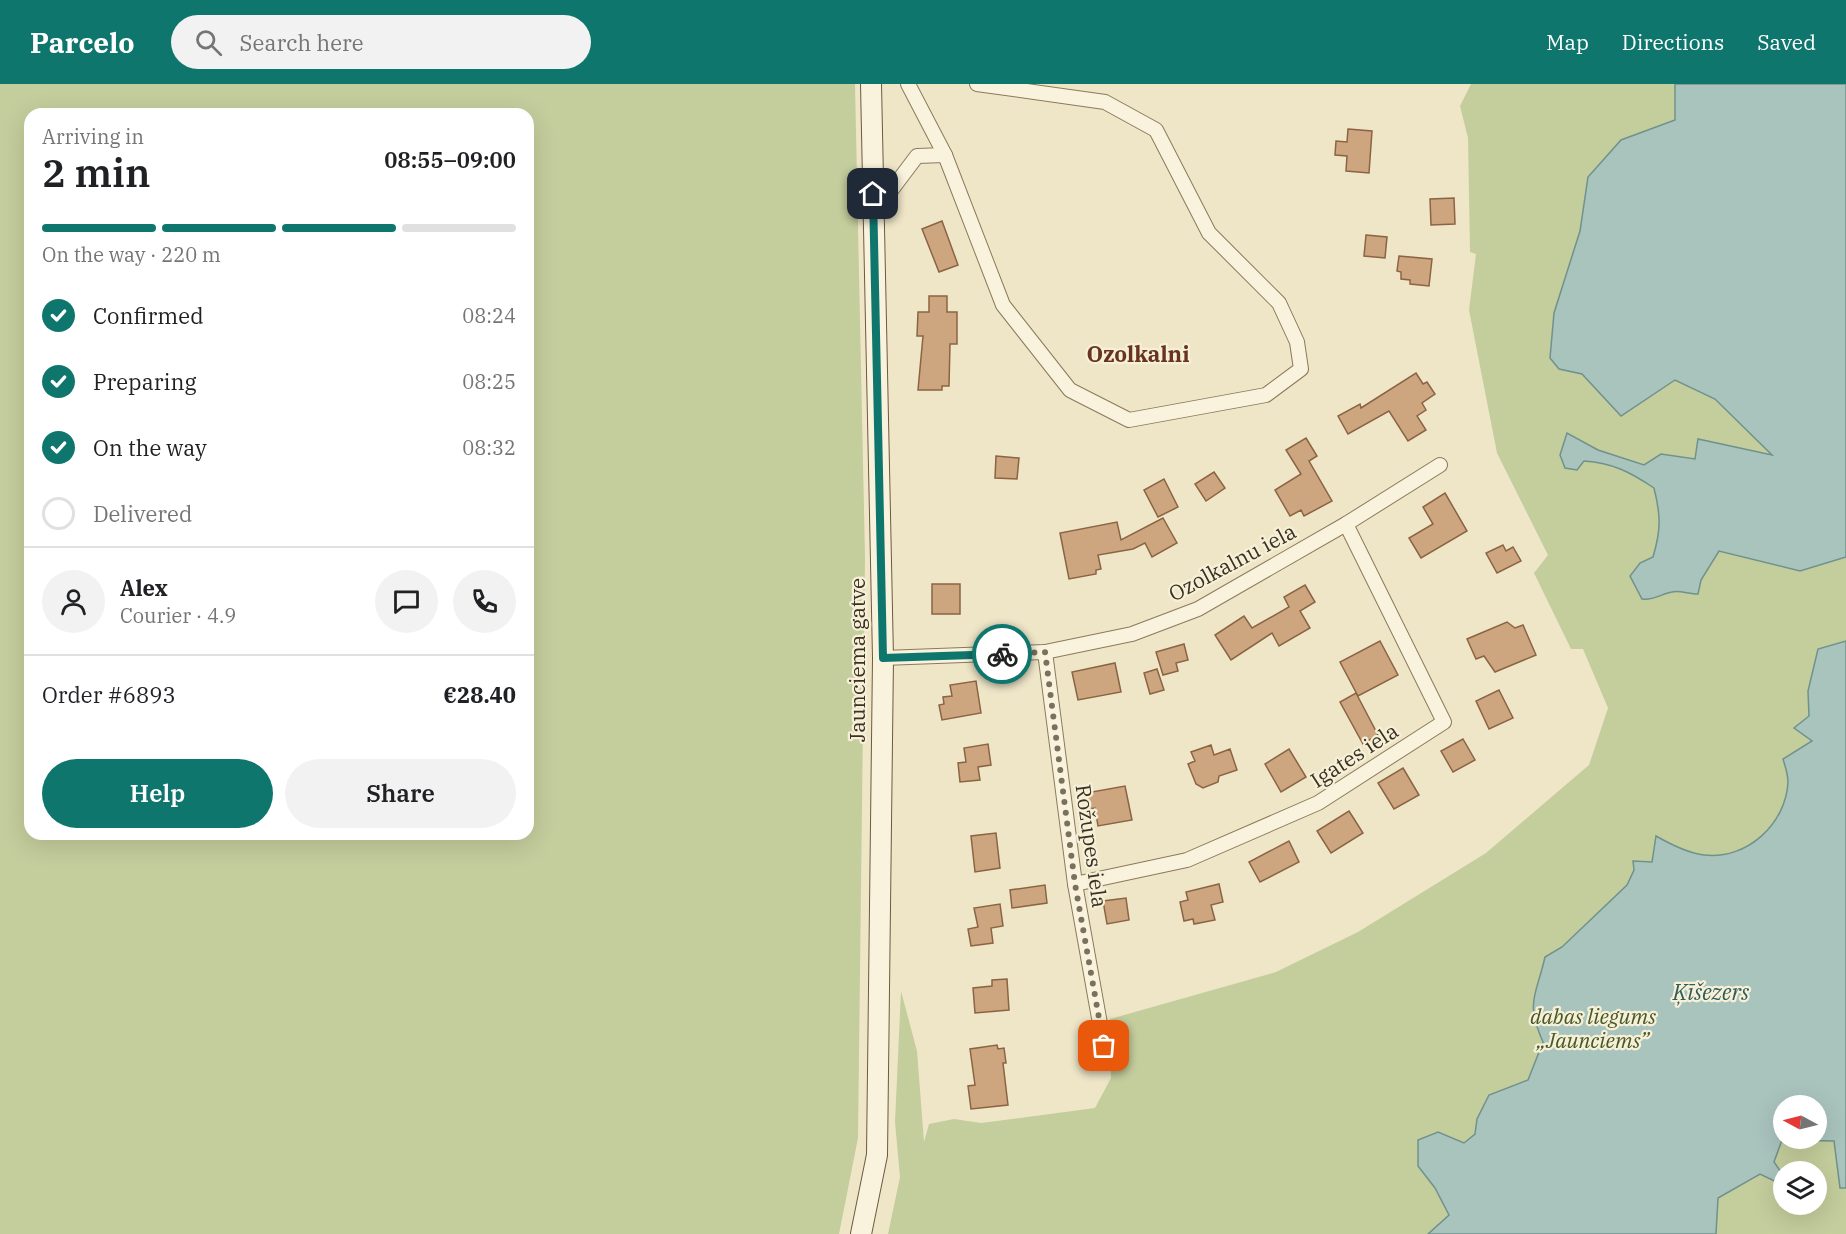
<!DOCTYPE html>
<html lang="en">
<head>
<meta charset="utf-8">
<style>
	body { margin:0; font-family:"IBM Plex Serif",serif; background:#f2f2f2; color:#202124; height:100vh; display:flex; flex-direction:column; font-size:22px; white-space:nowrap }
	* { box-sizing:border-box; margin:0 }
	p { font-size:20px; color:#757577 }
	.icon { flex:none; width:33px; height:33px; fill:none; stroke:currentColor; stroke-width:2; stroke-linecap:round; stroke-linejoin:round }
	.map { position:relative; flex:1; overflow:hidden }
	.side { position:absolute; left:24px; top:24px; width:510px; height:732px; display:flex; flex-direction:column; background:#fff; border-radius:18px; box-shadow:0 6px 24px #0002 }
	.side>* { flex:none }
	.needle { width:39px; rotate:277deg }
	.tools { position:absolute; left:1773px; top:1011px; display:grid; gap:12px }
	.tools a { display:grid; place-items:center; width:54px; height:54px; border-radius:50%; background:#fff; box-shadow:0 6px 24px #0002; font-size:30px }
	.pin { position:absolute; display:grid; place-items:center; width:51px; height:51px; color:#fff; margin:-26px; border-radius:12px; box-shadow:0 3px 9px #0006 }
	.courier { position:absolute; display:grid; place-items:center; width:60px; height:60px; margin:-30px; border:4px solid #0f766e; border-radius:50%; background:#fff; color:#222; box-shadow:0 2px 8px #0007 }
	.summary em { font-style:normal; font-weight:600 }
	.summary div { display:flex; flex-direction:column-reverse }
	.summary { display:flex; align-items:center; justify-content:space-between; height:102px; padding:0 18px }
	h1 { font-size:39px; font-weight:600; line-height:45px }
	.bar { display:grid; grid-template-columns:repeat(4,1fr); gap:9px 6px; align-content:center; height:72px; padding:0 18px }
	.bar i { height:8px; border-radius:4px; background:#e0e0e0 }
	.bar .selected { background:#0f766e }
	.bar p { grid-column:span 4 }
	.line { display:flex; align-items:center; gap:15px; padding:0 18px; border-top:2px solid #e0e0e0 }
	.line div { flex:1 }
	.round { display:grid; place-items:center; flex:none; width:63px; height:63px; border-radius:32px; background:#f2f2f2 }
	ol { padding:0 18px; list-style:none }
	li { display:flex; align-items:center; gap:18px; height:66px }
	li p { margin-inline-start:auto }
	li .icon { padding:6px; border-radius:50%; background:#0f766e; color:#fff; stroke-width:4 }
	li:last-child { color:#757577 }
	li i { width:33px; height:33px; border:3px solid #e0e0e0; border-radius:50% }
	.button { display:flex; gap:12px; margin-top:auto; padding:12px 18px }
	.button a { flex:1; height:69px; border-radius:36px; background:#0f766e; color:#fff; font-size:24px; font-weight:600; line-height:69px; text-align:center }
	.button a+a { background:#f2f2f2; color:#202124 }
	header { display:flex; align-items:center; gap:36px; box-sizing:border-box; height:84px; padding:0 30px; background:#0f766e; color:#fff }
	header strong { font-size:28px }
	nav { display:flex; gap:33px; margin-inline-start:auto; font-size:21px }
	.search { width:420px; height:54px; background:#f2f2f2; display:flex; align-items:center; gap:15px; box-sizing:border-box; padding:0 21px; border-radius:33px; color:#757577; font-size:22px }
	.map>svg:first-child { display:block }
	.green { fill:#c4cd9c; fill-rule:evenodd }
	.water { fill:#a9c3bd; stroke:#70928c; stroke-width:1.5; fill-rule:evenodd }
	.building { fill:#cda57f; stroke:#8a6443; stroke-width:1.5 }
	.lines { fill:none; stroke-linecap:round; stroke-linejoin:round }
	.minor-casing { stroke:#8b795d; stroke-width:16 }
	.secondary-casing { stroke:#6d5a40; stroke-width:22 }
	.minor { stroke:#f9f2dc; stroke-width:14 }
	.secondary { stroke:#f9f2dc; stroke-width:20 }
	.done { stroke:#7b705b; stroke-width:6; stroke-dasharray:0 10.8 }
	.route { stroke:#0f766e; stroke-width:8 }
	.labels { text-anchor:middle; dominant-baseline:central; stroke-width:4.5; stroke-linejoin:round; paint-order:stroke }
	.street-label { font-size:21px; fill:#3c3021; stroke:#f6f0d8 }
	.park-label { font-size:21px; font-style:italic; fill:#485827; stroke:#f6f0d8 }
	.neighbourhood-label { font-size:22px; font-weight:bold; fill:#683420; stroke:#f6f0d8 }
	.water-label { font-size:22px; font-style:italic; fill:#305b5b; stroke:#f6f0d8 }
</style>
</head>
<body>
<header>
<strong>Parcelo</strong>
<div class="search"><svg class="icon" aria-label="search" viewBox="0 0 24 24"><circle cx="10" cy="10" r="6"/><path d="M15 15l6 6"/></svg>Search here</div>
<nav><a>Map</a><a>Directions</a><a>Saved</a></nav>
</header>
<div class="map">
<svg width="1846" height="1150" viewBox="0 0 1846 1150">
	<rect width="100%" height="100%" fill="#efe6c8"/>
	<!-- green -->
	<g class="green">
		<path d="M0,0h855l10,473 -7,581 -19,96h-839zM30,30h498v720h-498z"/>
		<path d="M1471,0h375v1150h-958l12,-57 -5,-55 6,-131 16,60 7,91 5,-18 25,-5 27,4 114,-15 16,-30 -1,-59 166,-47 82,-40 128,-79 103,-88 19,-57 -25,-59h-12l-37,-76 14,-18 -51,-102 -28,-143 7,-56 -6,-2 -2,-114 -8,-32zM1784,1022h32v32h-32zM1784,1088h32v32h-32z"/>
	</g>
	<!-- water -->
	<g class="water">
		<path d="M1675,0h171v473l-46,14 -81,-20 -18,29 -3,14c-9,0 -19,-4 -26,-2 -11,2 -19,9 -30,7l-12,-23 10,-13 13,-6c8,-27 8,-41 1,-69 -24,-16 -41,-25 -70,-27l-7,9 -12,-2 -5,-13 7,-22 31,17 46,15 17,-11 34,5 3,-20 74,16 -57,-56 -40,-19 -54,36 -39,-42 -23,-5 -9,-11 4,-45 26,-82 8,-54 33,-37 54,-20z"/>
		<path d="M1846,557v547h-6l-6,-47 -52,-1 -8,22 9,13v10l-23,-11 -42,24 -2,36h-288l21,-19 -14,-27 -17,-22v-26l20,-8 26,11 11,-9 2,-15 12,-24 39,-15 15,-38c-18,-41 -7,-45 2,-85l17,-10 65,-62 7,-15 -1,-9 19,1 4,-26c14,8 31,17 48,19 43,5 82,-31 84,-73 0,-8 -3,-16 -5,-23l29,-18 -18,-13 15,-12 -1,-25 10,-42zM1784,1022h32v32h-32z"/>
	</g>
	<!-- building -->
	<g class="building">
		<polygon points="1348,45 1372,47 1369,89 1346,87 1347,72 1335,71 1336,57 1347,58"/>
		<polygon points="1454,114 1455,140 1431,141 1430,115"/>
		<polygon points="942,137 958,181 939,188 922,145"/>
		<polygon points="1366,151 1387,153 1385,174 1364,172"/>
		<polygon points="1399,172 1432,175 1429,202 1410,200 1410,196 1401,195 1401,188 1397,187"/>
		<polygon points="929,212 947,212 947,228 957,228 957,260 950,260 949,302 942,302 942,306 918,306 923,252 917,252 918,228 929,228"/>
		<polygon points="1416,289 1423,300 1427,298 1435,310 1422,319 1426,326 1417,332 1426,346 1408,357 1389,327 1348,350 1338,332 1360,320 1361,324"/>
		<polygon points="1306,354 1317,372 1309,377 1332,417 1304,432 1301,426 1290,432 1275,406 1301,390 1286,366"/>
		<polygon points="996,372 1019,374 1017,395 995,394"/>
		<polygon points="1214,388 1225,404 1206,417 1195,400"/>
		<polygon points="1164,395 1178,423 1158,433 1144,406"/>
		<polygon points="1445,409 1467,447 1421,474 1409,454 1433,440 1423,423"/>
		<polygon points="1163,434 1177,459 1152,473 1145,459 1133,465 1098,471 1101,485 1096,486 1096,490 1069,495 1060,449 1117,438 1121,456"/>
		<polygon points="1503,461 1506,467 1513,463 1521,477 1497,489 1486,469"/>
		<rect x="932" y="500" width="28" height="30"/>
		<polygon points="1305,501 1315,518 1300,527 1310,544 1279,562 1272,549 1231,576 1215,551 1244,532 1252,544 1289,523 1284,513"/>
		<polygon points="1507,538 1515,544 1523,541 1536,571 1495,588 1484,572 1476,575 1467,555"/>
		<polygon points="1380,557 1398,591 1358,612 1340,578"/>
		<polygon points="1184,560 1188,576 1176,579 1178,587 1163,591 1156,568"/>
		<polygon points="1115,579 1121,608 1078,616 1072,588"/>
		<polygon points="1157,585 1164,606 1150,610 1144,589"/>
		<polygon points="976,597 981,629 942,636 939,621 944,620 943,613 952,612 950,601"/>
		<polygon points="1499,606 1513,634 1489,645 1476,617"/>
		<polygon points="1356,609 1378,651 1363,660 1340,618"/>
		<polygon points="1463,655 1475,676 1453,688 1441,667"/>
		<polygon points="988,660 991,681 978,683 980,696 960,698 958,679 966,678 964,664"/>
		<polygon points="1211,661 1214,671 1230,665 1237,686 1219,692 1218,698 1203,704 1196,700 1188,680 1195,677 1191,668"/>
		<polygon points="1289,665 1306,693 1281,708 1265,680"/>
		<polygon points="1403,684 1419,711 1394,725 1378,699"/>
		<polygon points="1125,702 1132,736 1098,742 1095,724 1089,725 1086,709"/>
		<polygon points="1349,727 1363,749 1331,769 1317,747"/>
		<polygon points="996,749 1000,784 975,788 971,752"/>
		<polygon points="1289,757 1299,778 1260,798 1249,778"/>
		<polygon points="1219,800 1223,818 1211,821 1215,836 1194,840 1193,835 1184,837 1180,818 1188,816 1186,808"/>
		<polygon points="1045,801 1047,819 1012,824 1010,806"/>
		<polygon points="1126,814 1129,836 1107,840 1103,817"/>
		<polygon points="1000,820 1003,842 991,844 993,859 971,862 968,845 978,843 974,824"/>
		<polygon points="1007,895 1009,926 975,929 973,904 992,902 992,896"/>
		<polygon points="997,961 998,965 1004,964 1006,979 1003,979 1008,1021 971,1025 968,1002 975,1001 970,965"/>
	</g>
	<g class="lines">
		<defs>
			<g id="minor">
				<polyline points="908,0 945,71"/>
				<polyline points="874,129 917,72 945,71 1003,221 1070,306 1129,336 1266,311 1301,285 1297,258 1279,219 1209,149 1156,46 1105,18 977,0"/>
				<polyline points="1045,568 1075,800 1104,962"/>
				<polyline points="883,574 1045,568 1132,550 1198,525 1346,440 1440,381"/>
				<polyline points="1075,800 1187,776 1318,719 1444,638 1346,440"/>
			</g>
			<polyline id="secondary" points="861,1150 877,1071 883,574 871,0"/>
		</defs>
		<!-- minor casing -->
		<use href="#minor" class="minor-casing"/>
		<!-- secondary casing -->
		<use href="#secondary" class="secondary-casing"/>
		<!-- minor -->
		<use href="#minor" class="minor"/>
		<!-- secondary -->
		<use href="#secondary" class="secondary"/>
	</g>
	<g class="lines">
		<!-- done -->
		<polyline class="done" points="1002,570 1045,568 1075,800 1104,962"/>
		<!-- route -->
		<polyline class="route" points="873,110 883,574 1002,570"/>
	</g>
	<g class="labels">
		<!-- street labels -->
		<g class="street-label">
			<text transform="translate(1232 478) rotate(-28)">Ozolkalnu iela</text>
			<text transform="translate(857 576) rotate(-90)">Jaunciema gatve</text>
			<text transform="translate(1354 671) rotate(-33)">Igates iela</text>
			<text transform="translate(1092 762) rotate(82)">Rožupes iela</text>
		</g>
		<!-- park labels -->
		<g class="park-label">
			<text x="1593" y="932">dabas liegums<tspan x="1593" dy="24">„Jaunciems”</tspan></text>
		</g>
		<!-- neighbourhood labels -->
		<g class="neighbourhood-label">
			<text x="1138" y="269">Ozolkalni</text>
		</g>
		<!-- water labels -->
		<g class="water-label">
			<text x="1711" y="907">Ķīšezers</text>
		</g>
	</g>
</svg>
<div class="tools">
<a><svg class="needle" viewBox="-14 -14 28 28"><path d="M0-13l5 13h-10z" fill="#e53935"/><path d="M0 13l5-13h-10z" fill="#757577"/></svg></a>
<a><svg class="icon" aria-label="layers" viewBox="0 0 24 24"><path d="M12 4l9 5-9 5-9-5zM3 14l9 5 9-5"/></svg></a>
</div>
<div class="pin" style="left:1104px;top:962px;background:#ea580c"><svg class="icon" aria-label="bag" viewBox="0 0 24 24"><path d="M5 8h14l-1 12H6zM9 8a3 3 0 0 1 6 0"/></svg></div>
<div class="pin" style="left:873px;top:110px;background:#1f2937"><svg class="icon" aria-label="home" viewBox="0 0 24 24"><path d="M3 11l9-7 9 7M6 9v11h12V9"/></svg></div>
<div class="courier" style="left:1002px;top:570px"><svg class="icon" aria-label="bike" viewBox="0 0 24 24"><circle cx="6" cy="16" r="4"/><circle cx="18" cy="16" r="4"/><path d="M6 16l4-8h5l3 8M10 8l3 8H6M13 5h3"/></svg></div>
<section class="side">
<div class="summary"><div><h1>2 min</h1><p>Arriving in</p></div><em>08:55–09:00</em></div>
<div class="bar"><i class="selected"></i><i class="selected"></i><i class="selected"></i><i></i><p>On the way · 220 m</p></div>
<ol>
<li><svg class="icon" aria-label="check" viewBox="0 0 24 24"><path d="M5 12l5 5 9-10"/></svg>Confirmed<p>08:24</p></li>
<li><svg class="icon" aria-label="check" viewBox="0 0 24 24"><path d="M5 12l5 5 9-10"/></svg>Preparing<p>08:25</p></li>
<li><svg class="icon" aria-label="check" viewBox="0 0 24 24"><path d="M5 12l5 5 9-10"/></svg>On the way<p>08:32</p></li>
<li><i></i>Delivered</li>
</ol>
<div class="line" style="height:108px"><a class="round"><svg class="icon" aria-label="person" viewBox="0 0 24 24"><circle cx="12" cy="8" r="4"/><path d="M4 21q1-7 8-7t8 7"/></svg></a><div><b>Alex</b><p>Courier · 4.9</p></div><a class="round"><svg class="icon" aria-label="chat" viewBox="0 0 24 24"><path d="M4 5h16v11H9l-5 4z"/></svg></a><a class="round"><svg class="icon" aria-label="phone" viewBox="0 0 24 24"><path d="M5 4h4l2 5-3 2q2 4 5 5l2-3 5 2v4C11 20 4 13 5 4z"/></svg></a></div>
<div class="line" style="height:78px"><div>Order #6893</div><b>€28.40</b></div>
<div class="button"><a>Help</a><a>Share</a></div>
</section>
</div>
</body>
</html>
